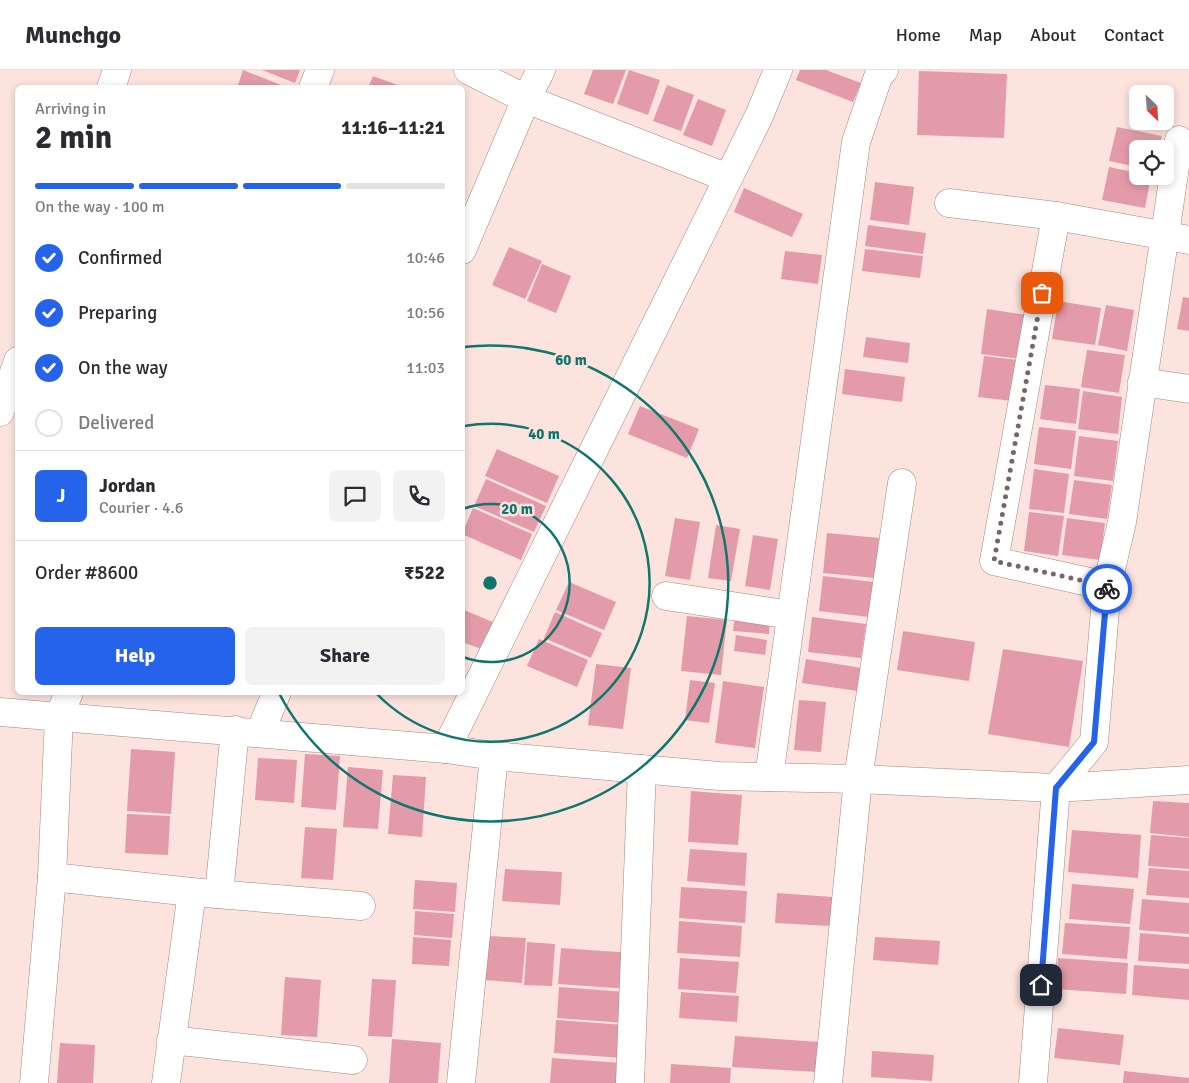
<!DOCTYPE html>
<html lang="en">
<head>
<meta charset="utf-8">
<style>
	body { margin:0; font-family:Signika,sans-serif; background:#f2f2f3; color:#2b2b33; height:100vh; display:flex; flex-direction:column; font-size:19px; white-space:nowrap }
	* { box-sizing:border-box; margin:0 }
	p { font-size:16px; color:#7c7c81 }
	.icon { flex:none; width:28px; height:28px; fill:none; stroke:currentColor; stroke-width:2; stroke-linecap:round; stroke-linejoin:round }
	.map { position:relative; flex:1; overflow:hidden }
	.side { position:absolute; left:15px; top:15px; width:450px; height:610px; display:flex; flex-direction:column; background:#fff; border-radius:8px; box-shadow:0 2px 8px #0003 }
	.side>* { flex:none }
	.needle { width:32px; rotate:155deg }
	.fabs { position:absolute; left:1129px; top:15px; display:grid; gap:10px }
	.fabs a { display:grid; place-items:center; width:45px; height:45px; border-radius:8px; background:#fff; box-shadow:0 2px 8px #0003; font-size:25px }
	.pin { position:absolute; display:grid; place-items:center; width:42px; height:42px; color:#fff; margin:-21px; border-radius:10px; box-shadow:0 2px 8px #0006 }
	.courier { position:absolute; display:grid; place-items:center; width:50px; height:50px; margin:-25px; border:4px solid #2563eb; border-radius:50%; background:#fff; color:#222; box-shadow:0 1px 6px #0007 }
	.headline em { font-style:normal; font-weight:800 }
	.headline div { display:flex; flex-direction:column-reverse }
	.headline { display:flex; align-items:center; justify-content:space-between; height:85px; padding:0 20px }
	h1 { font-size:32px; font-weight:800; line-height:38px }
	.bar { display:grid; grid-template-columns:repeat(4,1fr); gap:8px 5px; align-content:center; height:60px; padding:0 20px }
	.bar i { height:6px; border-radius:4px; background:#e1e1e2 }
	.bar .current { background:#2563eb }
	.bar p { grid-column:span 4 }
	.line { display:flex; align-items:center; gap:12px; padding:0 20px; border-top:1px solid #e1e1e2 }
	.line div { flex:1 }
	.round { display:grid; place-items:center; flex:none; width:52px; height:52px; border-radius:8px; background:#f2f2f3 }
	ol { padding:0 20px; list-style:none }
	li { display:flex; align-items:center; gap:15px; height:55px }
	li p { margin-inline-start:auto }
	li .icon { padding:5px; border-radius:50%; background:#2563eb; color:#fff; stroke-width:4 }
	li:last-child { color:#7c7c81 }
	li i { width:28px; height:28px; border:2px solid #e1e1e2; border-radius:50% }
	.action { display:flex; gap:10px; margin-top:auto; padding:10px 20px }
	.action a { flex:1; height:58px; border-radius:8px; background:#2563eb; color:#fff; font-size:20px; font-weight:800; line-height:58px; text-align:center }
	.action a+a { background:#f2f2f3; color:#2b2b33 }
	header { display:flex; align-items:center; gap:30px; box-sizing:border-box; height:70px; padding:0 25px; background:#fff; border-bottom:1px solid #e1e1e2 }
	header strong { font-size:24px }
	nav { display:flex; gap:28px; margin-inline-start:auto; font-size:18px }
	.map>svg:first-child { display:block }
	.building { fill:#e39ba9 }
	.lines { fill:none; stroke-linecap:round; stroke-linejoin:round }
	.minor-casing { stroke:#a48781; stroke-width:29 }
	.minor { stroke:#fff; stroke-width:28 }
	.done { stroke:#776763; stroke-width:5; stroke-dasharray:0 9 }
	.route { stroke:#2563eb; stroke-width:6 }
	.ring { fill:none; stroke:#0f766e; stroke-width:2.5 }
	.centre { fill:#0f766e; stroke:#fce3dd; stroke-width:2.5 }
	.ring-label { font-size:15px; text-anchor:middle; font-weight:bold; fill:#0f766e; stroke:#fce3dd; stroke-width:5; stroke-linejoin:round; paint-order:stroke }
</style>
</head>
<body>
<header>
<strong>Munchgo</strong>
<nav><a>Home</a><a>Map</a><a>About</a><a>Contact</a></nav>
</header>
<div class="map">
<svg width="1189" height="1013" viewBox="0 0 1189 1013">
	<rect width="100%" height="100%" fill="#fce3dd"/>
	<!-- building -->
	<g class="building">
		<polygon points="243,0 286,17 286,18 237,18"/>
		<polygon points="262,0 300,0 295,13"/>
		<polygon points="593,0 626,0 613,34 584,24"/>
		<polygon points="629,0 660,10 648,45 617,34"/>
		<polygon points="800,0 826,0 861,13 853,32 796,10"/>
		<polygon points="919,1 1007,4 1004,68 917,65"/>
		<polygon points="373,6 403,17 403,18 368,18"/>
		<polygon points="667,15 694,25 681,61 653,51"/>
		<polygon points="698,29 726,40 712,76 683,65"/>
		<polygon points="1117,57 1162,66 1159,79 1138,79 1138,97 1109,91"/>
		<polygon points="1109,97 1138,103 1138,106 1151,106 1145,138 1102,130"/>
		<polygon points="875,112 914,117 909,155 870,150"/>
		<polygon points="744,118 803,144 792,167 734,142"/>
		<polygon points="868,155 926,163 923,184 865,176"/>
		<polygon points="509,177 542,191 525,229 492,215"/>
		<polygon points="865,179 923,186 920,208 862,201"/>
		<polygon points="785,181 822,185 818,214 781,209"/>
		<polygon points="542,194 571,206 556,243 527,231"/>
		<polygon points="1183,227 1189,228 1189,261 1177,259"/>
		<polygon points="1058,231 1101,238 1095,275 1052,269"/>
		<polygon points="1106,235 1134,240 1127,281 1098,275"/>
		<polygon points="987,239 1027,245 1021,289 981,284"/>
		<polygon points="866,267 910,273 908,293 863,287"/>
		<polygon points="1087,280 1125,285 1119,323 1081,317"/>
		<polygon points="984,286 1018,290 1012,331 978,327"/>
		<polygon points="845,299 905,307 902,332 842,324"/>
		<polygon points="1045,315 1080,319 1076,354 1040,349"/>
		<polygon points="1083,321 1122,327 1118,364 1078,359"/>
		<polygon points="640,336 699,359 687,388 628,364"/>
		<polygon points="1039,357 1076,361 1071,399 1034,394"/>
		<polygon points="1079,366 1118,371 1113,411 1074,406"/>
		<polygon points="497,379 559,406 547,433 485,406"/>
		<polygon points="1034,399 1069,404 1064,443 1029,439"/>
		<polygon points="486,409 546,436 534,462 474,436"/>
		<polygon points="1074,410 1112,415 1107,449 1069,444"/>
		<polygon points="473,438 532,464 521,490 462,464"/>
		<polygon points="1029,442 1064,446 1058,486 1024,481"/>
		<polygon points="675,448 700,452 690,510 665,506"/>
		<polygon points="1067,448 1105,453 1100,490 1062,485"/>
		<polygon points="716,455 740,459 731,511 708,508"/>
		<polygon points="827,463 879,468 875,508 823,503"/>
		<polygon points="753,465 778,469 770,520 745,516"/>
		<polygon points="823,506 874,512 869,547 819,541"/>
		<polygon points="569,512 616,532 604,560 556,540"/>
		<polygon points="462,539 495,553 484,580 462,572"/>
		<polygon points="555,542 602,563 591,588 544,568"/>
		<polygon points="735,545 770,548 769,564 733,561"/>
		<polygon points="687,546 727,550 721,605 681,601"/>
		<polygon points="812,547 866,554 861,588 808,582"/>
		<polygon points="903,561 975,572 969,611 897,600"/>
		<polygon points="736,565 767,570 765,585 734,581"/>
		<polygon points="539,569 588,590 577,617 527,596"/>
		<polygon points="1003,579 1083,591 1069,677 988,664"/>
		<polygon points="806,589 862,598 858,621 802,613"/>
		<polygon points="596,594 631,598 623,659 588,655"/>
		<polygon points="690,610 715,613 709,653 685,650"/>
		<polygon points="723,611 764,617 755,678 715,673"/>
		<polygon points="799,630 826,632 821,682 794,680"/>
		<polygon points="131,679 175,682 171,744 127,741"/>
		<polygon points="305,684 340,686 336,740 301,737"/>
		<polygon points="258,688 297,690 294,733 255,730"/>
		<polygon points="348,697 383,700 378,759 343,757"/>
		<polygon points="393,705 426,707 422,767 388,764"/>
		<polygon points="691,721 742,725 738,775 688,772"/>
		<polygon points="1153,731 1189,733 1189,767 1150,763"/>
		<polygon points="127,744 170,746 168,785 125,783"/>
		<polygon points="305,757 337,759 333,810 301,808"/>
		<polygon points="1072,760 1141,765 1138,808 1068,802"/>
		<polygon points="1151,765 1189,768 1189,799 1148,796"/>
		<polygon points="690,779 747,783 745,816 687,811"/>
		<polygon points="1149,798 1189,801 1189,828 1146,825"/>
		<polygon points="505,799 562,802 560,835 502,831"/>
		<polygon points="415,810 457,813 455,842 413,839"/>
		<polygon points="1072,814 1134,819 1130,854 1069,849"/>
		<polygon points="681,817 747,821 745,853 679,848"/>
		<polygon points="777,823 833,827 831,856 775,853"/>
		<polygon points="1142,829 1189,833 1189,864 1139,860"/>
		<polygon points="415,841 454,844 452,868 414,865"/>
		<polygon points="679,851 742,856 740,887 677,883"/>
		<polygon points="1065,853 1130,857 1127,889 1062,884"/>
		<polygon points="1140,863 1189,867 1189,894 1138,891"/>
		<polygon points="489,866 526,868 522,913 485,910"/>
		<polygon points="413,867 451,870 449,896 412,894"/>
		<polygon points="875,867 940,871 938,895 873,890"/>
		<polygon points="527,872 555,874 552,916 524,915"/>
		<polygon points="561,878 632,883 629,919 558,914"/>
		<polygon points="680,888 739,892 736,923 678,919"/>
		<polygon points="1058,888 1128,893 1126,924 1056,919"/>
		<polygon points="1134,895 1189,899 1189,930 1132,925"/>
		<polygon points="285,907 321,910 317,967 281,965"/>
		<polygon points="372,909 396,910 392,967 368,966"/>
		<polygon points="559,917 627,922 625,953 557,948"/>
		<polygon points="681,922 739,926 737,952 679,948"/>
		<polygon points="556,950 625,955 623,988 554,983"/>
		<polygon points="1058,958 1124,965 1120,995 1054,988"/>
		<polygon points="735,966 819,972 817,1002 732,997"/>
		<polygon points="392,969 441,973 438,1013 389,1013"/>
		<polygon points="60,973 95,975 93,1013 57,1013"/>
		<polygon points="872,981 934,985 932,1011 871,1007"/>
		<polygon points="552,988 622,993 620,1013 550,1013"/>
		<polygon points="671,994 731,998 730,1013 670,1013"/>
		<polygon points="1124,1001 1189,1008 1189,1013 1123,1013"/>
	</g>
	<g class="lines">
		<defs>
			<g id="minor">
				<polyline points="468,0 526,29 728,108"/>
				<polyline points="111,18 117,0"/>
				<polyline points="313,18 320,0"/>
				<polyline points="949,133 1056,146 1189,170"/>
				<polyline points="1056,146 994,491 1107,516"/>
				<polyline points="462,180 526,29 541,0"/>
				<polyline points="1142,312 1189,319"/>
				<polyline points="0,342 18,291"/>
				<polyline points="666,526 791,545"/>
				<polyline points="0,642 446,679 494,686 719,706 858,709 1056,718 1189,710"/>
				<polyline points="260,662 277,622"/>
				<polyline points="446,679 759,46 778,0"/>
				<polyline points="769,707 856,72 878,7 884,0"/>
				<polyline points="52,807 192,822 361,836"/>
				<polyline points="219,824 235,660"/>
				<polyline points="171,970 353,990"/>
				<polyline points="34,1013 52,807 59,647 69,622"/>
				<polyline points="166,1013 192,822"/>
				<polyline points="461,1013 494,686"/>
				<polyline points="630,1013 642,699"/>
				<polyline points="828,1013 858,709 902,413"/>
				<polyline points="1033,1013 1056,718 1094,672 1107,516 1122,452 1179,70"/>
			</g>
		</defs>
		<!-- minor casing -->
		<use href="#minor" class="minor-casing"/>
		<!-- minor -->
		<use href="#minor" class="minor"/>
	</g>
	<g class="lines">
		<!-- done -->
		<polyline class="done" points="1042,223 994,491 1107,516 1107,519"/>
		<!-- route -->
		<polyline class="route" points="1041,915 1056,718 1094,672 1107,519"/>
	</g>
	<!-- distance rings -->
	<g class="ring">
		<path d="M463 439A79 79 0 1 1 463 587"/>
		<path d="M464 356A159 159 0 1 1 376 623"/>
		<path d="M463 277A238 238 0 1 1 279 623"/>
	</g>
	<circle cx="490" cy="513" r="8" class="centre"/>
	<g class="ring-label">
		<text x="571" y="295">60 m</text>
		<text x="544" y="369">40 m</text>
		<text x="517" y="444">20 m</text>
	</g>
</svg>
<div class="fabs">
<a><svg class="needle" viewBox="-14 -14 28 28"><path d="M0-13l5 13h-10z" fill="#e53935"/><path d="M0 13l5-13h-10z" fill="#7c7c81"/></svg></a>
<a><svg class="icon" aria-label="locate" viewBox="0 0 24 24"><circle cx="12" cy="12" r="6"/><path d="M12 2v4M12 18v4M2 12h4M18 12h4"/></svg></a>
</div>
<div class="pin" style="left:1042px;top:223px;background:#ea580c"><svg class="icon" aria-label="bag" viewBox="0 0 24 24"><path d="M5 8h14l-1 12H6zM9 8a3 3 0 0 1 6 0"/></svg></div>
<div class="pin" style="left:1041px;top:915px;background:#1f2937"><svg class="icon" aria-label="home" viewBox="0 0 24 24"><path d="M3 11l9-7 9 7M6 9v11h12V9"/></svg></div>
<div class="courier" style="left:1107px;top:519px"><svg class="icon" aria-label="bike" viewBox="0 0 24 24"><circle cx="6" cy="16" r="4"/><circle cx="18" cy="16" r="4"/><path d="M6 16l4-8h5l3 8M10 8l3 8H6M13 5h3"/></svg></div>
<section class="side">
<div class="headline"><div><h1>2 min</h1><p>Arriving in</p></div><em>11:16–11:21</em></div>
<div class="bar"><i class="current"></i><i class="current"></i><i class="current"></i><i></i><p>On the way · 100 m</p></div>
<ol>
<li><svg class="icon" aria-label="check" viewBox="0 0 24 24"><path d="M5 12l5 5 9-10"/></svg>Confirmed<p>10:46</p></li>
<li><svg class="icon" aria-label="check" viewBox="0 0 24 24"><path d="M5 12l5 5 9-10"/></svg>Preparing<p>10:56</p></li>
<li><svg class="icon" aria-label="check" viewBox="0 0 24 24"><path d="M5 12l5 5 9-10"/></svg>On the way<p>11:03</p></li>
<li><i></i>Delivered</li>
</ol>
<div class="line" style="height:90px"><b class="round" style="background:#2563eb;color:#fff">J</b><div><b>Jordan</b><p>Courier · 4.6</p></div><a class="round"><svg class="icon" aria-label="chat" viewBox="0 0 24 24"><path d="M4 5h16v11H9l-5 4z"/></svg></a><a class="round"><svg class="icon" aria-label="phone" viewBox="0 0 24 24"><path d="M5 4h4l2 5-3 2q2 4 5 5l2-3 5 2v4C11 20 4 13 5 4z"/></svg></a></div>
<div class="line" style="height:65px"><div>Order #8600</div><b>₹522</b></div>
<div class="action"><a>Help</a><a>Share</a></div>
</section>
</div>
</body>
</html>
